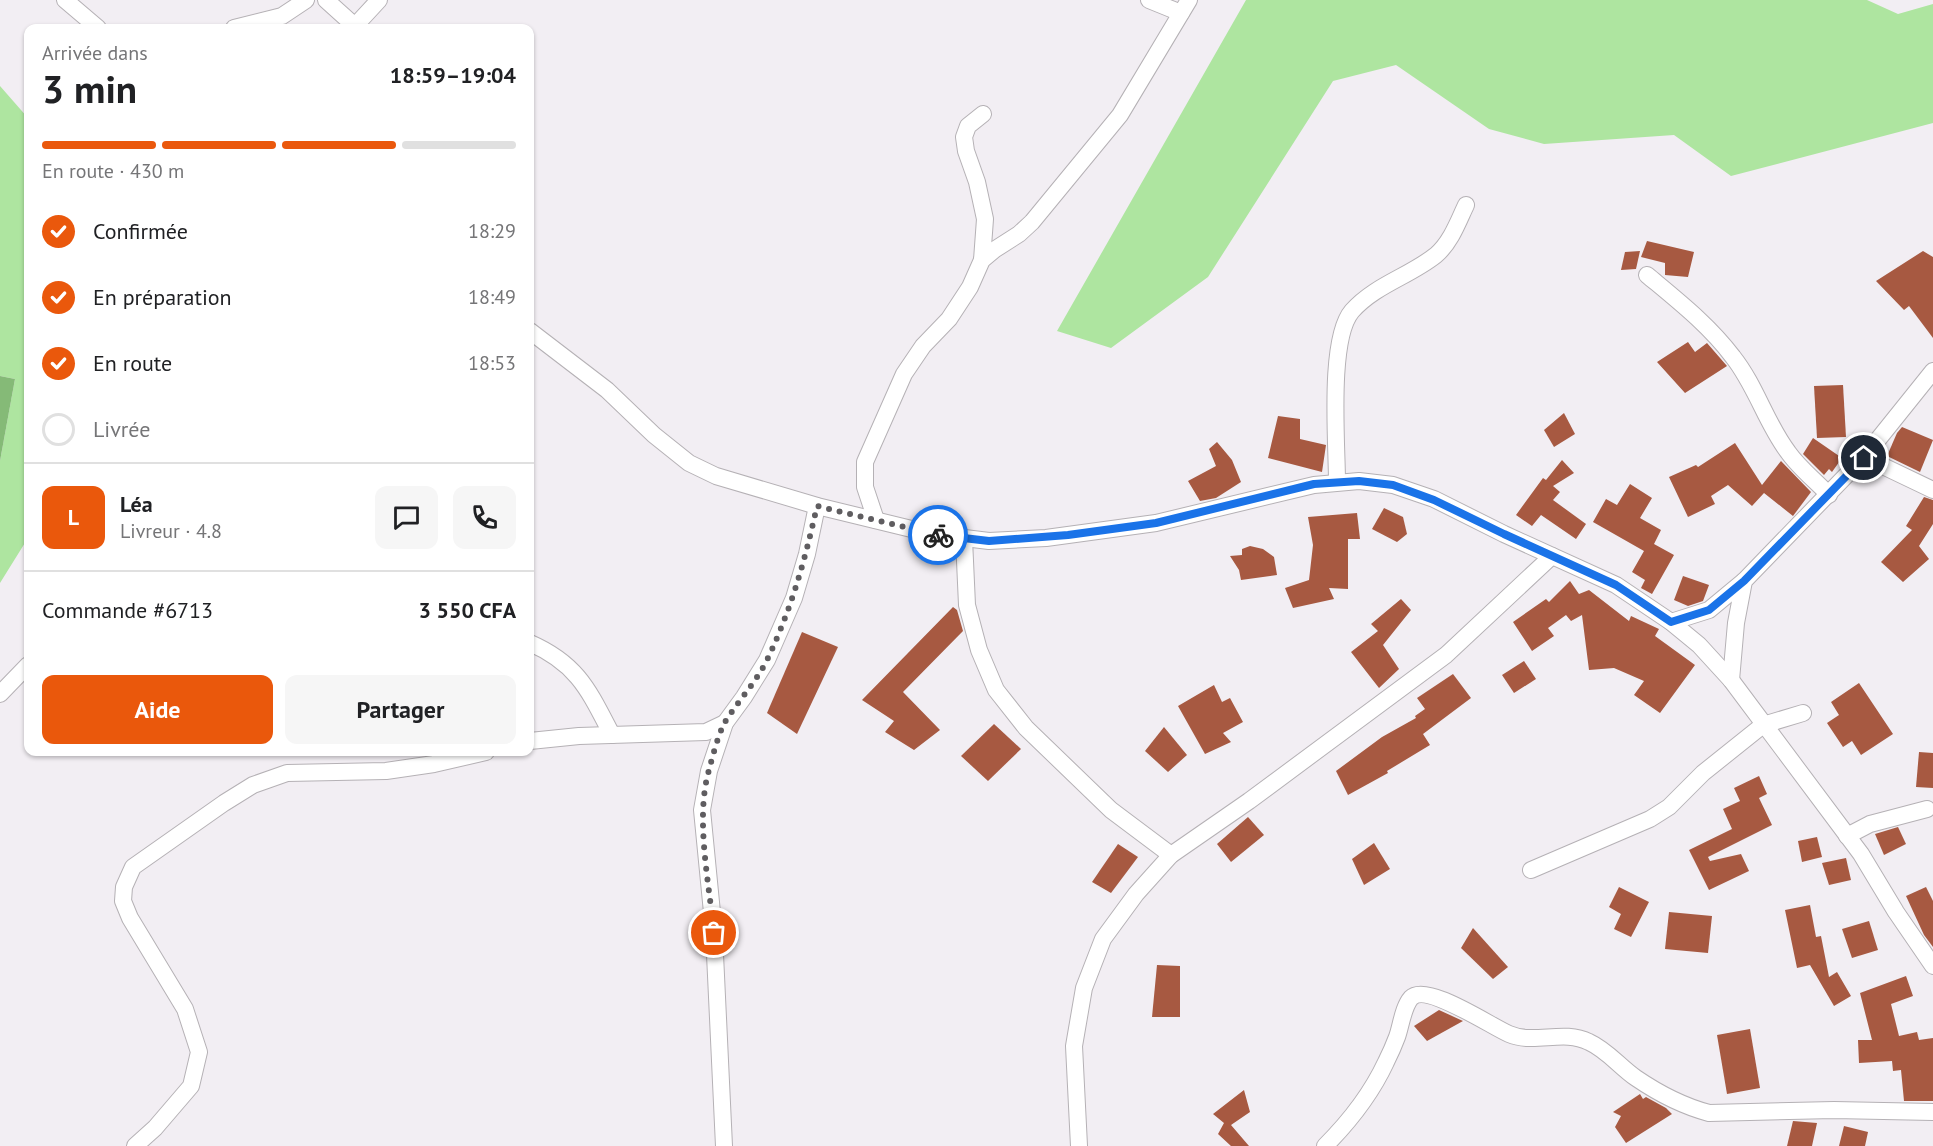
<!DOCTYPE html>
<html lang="fr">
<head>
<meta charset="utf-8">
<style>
	body { margin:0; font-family:"PT Sans",sans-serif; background:#f6f6f6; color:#202124; height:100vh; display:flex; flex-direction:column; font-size:22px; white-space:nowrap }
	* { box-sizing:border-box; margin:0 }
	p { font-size:20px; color:#757577 }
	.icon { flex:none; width:33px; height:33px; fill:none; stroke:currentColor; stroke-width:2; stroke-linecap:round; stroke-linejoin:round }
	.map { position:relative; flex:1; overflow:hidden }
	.drawer { position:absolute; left:24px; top:24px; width:510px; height:732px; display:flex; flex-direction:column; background:#fff; border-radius:12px; box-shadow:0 2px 4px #0004 }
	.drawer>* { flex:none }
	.pin { position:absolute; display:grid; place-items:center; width:51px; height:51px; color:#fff; margin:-26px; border:3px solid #fff; border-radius:50%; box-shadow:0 2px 6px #0007 }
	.courier { position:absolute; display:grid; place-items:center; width:60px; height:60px; margin:-30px; border:4px solid #1a73e8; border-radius:50%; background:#fff; color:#222; box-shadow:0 2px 8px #0007 }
	.summary em { font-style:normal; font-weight:600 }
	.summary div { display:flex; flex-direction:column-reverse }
	.summary { display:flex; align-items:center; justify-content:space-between; height:102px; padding:0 18px }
	h1 { font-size:39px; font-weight:600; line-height:45px }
	.bar { display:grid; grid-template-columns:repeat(4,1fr); gap:9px 6px; align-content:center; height:72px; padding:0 18px }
	.bar i { height:8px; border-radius:4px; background:#e0e0e0 }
	.bar .current { background:#ea580c }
	.bar p { grid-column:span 4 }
	.line { display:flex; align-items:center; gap:15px; padding:0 18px; border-top:2px solid #e0e0e0 }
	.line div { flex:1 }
	.round { display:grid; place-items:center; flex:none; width:63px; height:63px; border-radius:12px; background:#f6f6f6 }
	ol { padding:0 18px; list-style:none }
	li { display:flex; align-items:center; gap:18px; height:66px }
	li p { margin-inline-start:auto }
	li .icon { padding:6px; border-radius:50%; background:#ea580c; color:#fff; stroke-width:4 }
	li:last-child { color:#757577 }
	li i { width:33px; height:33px; border:3px solid #e0e0e0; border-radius:50% }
	.action { display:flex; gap:12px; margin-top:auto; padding:12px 18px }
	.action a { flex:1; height:69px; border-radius:12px; background:#ea580c; color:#fff; font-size:24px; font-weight:600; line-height:69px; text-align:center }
	.action a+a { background:#f6f6f6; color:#202124 }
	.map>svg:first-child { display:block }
	.green { fill:#aee5a0 }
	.forest { fill:#85ba77 }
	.building { fill:#a75941 }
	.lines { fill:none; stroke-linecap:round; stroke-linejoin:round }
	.street-casing { stroke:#b5b1b5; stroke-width:18 }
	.street { stroke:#fff; stroke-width:16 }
	.done { stroke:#5f5d60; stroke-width:6; stroke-dasharray:0 10.8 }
	.route { stroke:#1a73e8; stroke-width:8 }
</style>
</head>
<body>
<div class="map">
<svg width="1933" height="1146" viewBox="0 0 1933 1146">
	<rect width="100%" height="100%" fill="#f2eef3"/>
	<!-- green -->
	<g class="green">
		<polygon points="1246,0 1867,0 1898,14 1933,4 1933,123 1731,176 1674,135 1544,144 1489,129 1396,65 1333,81 1208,277 1111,348 1057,331"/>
		<polygon points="0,86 28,118 28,538 0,583 0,461 15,379 0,376"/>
	</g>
	<!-- forest -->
	<polygon class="forest" points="0,376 15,379 0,461"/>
	<!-- building -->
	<g class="building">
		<polygon points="1647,241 1694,252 1688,277 1665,275 1665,263 1641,257"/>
		<polygon points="1640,251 1636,269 1621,270 1625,252"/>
		<polygon points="1923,251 1933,257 1933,338 1909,306 1904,310 1876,281"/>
		<polygon points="1688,342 1695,352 1707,343 1727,366 1685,393 1657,362"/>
		<polygon points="1843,385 1846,437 1817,438 1814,386"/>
		<polygon points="1564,413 1575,434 1554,447 1544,430"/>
		<polygon points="1278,416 1300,419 1300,439 1326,445 1322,472 1268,458"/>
		<polygon points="1902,427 1933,440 1920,472 1887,456 1897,433"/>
		<polygon points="1813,438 1842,458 1832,472 1829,469 1824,475 1803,454"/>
		<polygon points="1217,442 1232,460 1241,482 1216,498 1200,501 1188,481 1216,466 1209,449"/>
		<polygon points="1735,443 1762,485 1781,461 1811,492 1793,516 1764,493 1752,506 1728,485 1711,496 1715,504 1688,517 1669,477 1696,465 1698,467"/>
		<polygon points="1562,460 1574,473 1553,486 1560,492 1553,500 1586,524 1576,539 1541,515 1532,526 1516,515 1543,478 1546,480"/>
		<polygon points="1630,484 1652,498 1640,518 1661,530 1654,544 1674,555 1652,594 1641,588 1645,580 1632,572 1644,551 1593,522 1606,499 1617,505"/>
		<polygon points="1924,497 1933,500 1933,524 1919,546 1929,559 1903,582 1881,562 1912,530 1906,526"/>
		<polygon points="1384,508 1403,517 1407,534 1397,542 1372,529"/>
		<polygon points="1357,513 1360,539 1348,539 1348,589 1329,588 1334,599 1293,608 1285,588 1309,580 1313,545 1308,517"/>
		<polygon points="1250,546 1263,549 1274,557 1277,575 1241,580 1239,570 1230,556 1242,555 1242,549"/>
		<polygon points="1683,576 1709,585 1703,601 1688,606 1674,600"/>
		<polygon points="1570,581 1579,594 1589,590 1629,621 1631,616 1659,629 1655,636 1695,665 1660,713 1634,695 1644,681 1614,668 1589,670 1582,615 1571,621 1566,615 1548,628 1554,636 1532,651 1513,622 1546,599 1549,602"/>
		<polygon points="1401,599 1411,610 1383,645 1399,669 1379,688 1351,652 1378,631 1371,624"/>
		<polygon points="953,607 957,610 963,631 903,692 940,730 914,750 885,732 894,721 862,700"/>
		<polygon points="802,632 838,647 797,734 767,713"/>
		<polygon points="1524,661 1536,679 1514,693 1502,675"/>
		<polygon points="1453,674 1471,698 1423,734 1430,745 1387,771 1388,773 1348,795 1336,771 1382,737 1416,718 1415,716 1425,709 1417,698"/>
		<polygon points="1859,683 1893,734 1861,755 1852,741 1843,747 1827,723 1839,715 1831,702"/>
		<polygon points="1214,685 1222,702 1230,698 1243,722 1223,733 1231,742 1205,754 1178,706"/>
		<polygon points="994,724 1021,749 988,781 961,756"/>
		<polygon points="1164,727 1187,755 1168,772 1145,751"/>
		<polygon points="1919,752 1933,753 1933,788 1916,787"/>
		<polygon points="1759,776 1767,794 1759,798 1772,825 1708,857 1710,861 1741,854 1749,871 1709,890 1689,850 1732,829 1723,809 1740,801 1734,788"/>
		<polygon points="1248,817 1264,835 1231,862 1217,844"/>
		<polygon points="1898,827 1906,844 1884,855 1875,834"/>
		<polygon points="1817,837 1822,857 1802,862 1798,841"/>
		<polygon points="1374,843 1390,869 1364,885 1352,859"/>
		<polygon points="1118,844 1138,857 1111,893 1092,882"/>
		<polygon points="1846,858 1851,880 1829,885 1822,863"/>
		<polygon points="1619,887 1649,902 1631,937 1614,929 1621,914 1609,907"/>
		<polygon points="1926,887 1933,901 1933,947 1924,935 1906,896"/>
		<polygon points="1810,905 1816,937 1821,936 1829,977 1837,972 1851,996 1834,1006 1810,965 1797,968 1785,910"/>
		<polygon points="1669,912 1712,916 1708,953 1665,949"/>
		<polygon points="1869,921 1878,950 1852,958 1842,929"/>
		<polygon points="1473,928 1508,967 1493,979 1461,948"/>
		<polygon points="1157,965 1180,966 1180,1017 1152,1017"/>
		<polygon points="1906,976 1913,996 1891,1004 1899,1036 1917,1032 1919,1040 1933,1038 1933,1101 1904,1101 1901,1070 1893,1071 1892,1061 1859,1063 1858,1040 1872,1040 1860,993"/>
		<polygon points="1439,1010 1463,1021 1427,1041 1414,1026"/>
		<polygon points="1750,1029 1760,1088 1727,1094 1717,1035"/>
		<polygon points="1244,1090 1250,1112 1231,1125 1249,1146 1231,1146 1218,1134 1224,1123 1213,1114"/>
		<polygon points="1640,1094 1643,1099 1646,1097 1666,1108 1672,1114 1626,1143 1615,1127 1621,1116 1613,1112"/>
		<polygon points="1793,1121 1817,1123 1812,1146 1787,1146"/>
		<polygon points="1844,1126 1868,1132 1865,1146 1839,1146"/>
	</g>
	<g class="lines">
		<defs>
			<g id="street">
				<polyline points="65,0 98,28"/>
				<polyline points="326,0 357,28"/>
				<polyline points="1149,0 1181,13"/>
				<polyline points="355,26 379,0"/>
				<polyline points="234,28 282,16 306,0"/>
				<polyline points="982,260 985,219 977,182 966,151 964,137 968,126 983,114"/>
				<path d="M1647,275c30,25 62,50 86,82 23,29 33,66 55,95 11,16 28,29 41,43"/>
				<polyline points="530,331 607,390 654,435 689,463 716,476 817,506 932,534 989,541 1046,538 1156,523 1314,485 1359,481 1393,485 1434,499 1504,534 1616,585 1671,622 1699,645 1731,680 1861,854 1896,912 1933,966"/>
				<polyline points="1864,457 1933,490"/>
				<path d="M1337,482c0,-38 -9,-143 15,-171 23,-26 58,-35 84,-56 15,-13 22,-33 30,-50"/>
				<polyline points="876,520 865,487 865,462 904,374 923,346 949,319 970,287 982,260 994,250 1019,234 1032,222 1120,115 1189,0"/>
				<polyline points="964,539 967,605 979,650 996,690 1026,728 1111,810 1171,855"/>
				<polyline points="1671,622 1709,610 1744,581"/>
				<path d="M530,643c48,21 59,48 82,92"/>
				<polyline points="1731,680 1736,623 1744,581 1864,457 1933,371"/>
				<polyline points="0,694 28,665"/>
				<polyline points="530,741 579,736 706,732 725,723"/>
				<polyline points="1847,836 1870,824 1927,809"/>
				<polyline points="1531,870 1650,819 1669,807 1703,773 1763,725 1803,713"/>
				<polyline points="135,1146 155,1128 191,1086 199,1052 185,1009 130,918 123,901 124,887 133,867 224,803 253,785 287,773 386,771 434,764 486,752"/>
				<polyline points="724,1146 714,933 702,810 709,771 725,723 744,697 767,660 794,598 807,554 817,506"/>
				<polyline points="1079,1146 1074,1046 1084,988 1103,939 1136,894 1171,855 1249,801 1446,655 1552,556"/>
				<path d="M1325,1146c24,-24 47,-54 61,-84 4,-8 8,-17 11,-25 4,-11 6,-30 14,-39 15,-16 81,29 98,36 26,11 54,-5 80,8 18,8 31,25 47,36 22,15 47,28 73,35l125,-3 99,2"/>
			</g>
		</defs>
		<!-- street casing -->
		<use href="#street" class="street-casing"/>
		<!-- street -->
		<use href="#street" class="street"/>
	</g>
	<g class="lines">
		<!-- done -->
		<path class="done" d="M714,933c-5,-51 -19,-115 -5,-163 4,-15 9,-35 16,-48 14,-22 32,-41 43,-64 24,-51 37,-98 49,-152l121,29"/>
		<!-- route -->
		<polyline class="route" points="938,535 989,541 1068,535 1156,523 1314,484 1359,481 1393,485 1434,500 1504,534 1616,585 1671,622 1709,610 1744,581 1864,458"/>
	</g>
</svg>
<div class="pin" style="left:714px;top:933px;background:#ea580c"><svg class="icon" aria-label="bag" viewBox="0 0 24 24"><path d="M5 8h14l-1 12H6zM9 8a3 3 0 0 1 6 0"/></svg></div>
<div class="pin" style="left:1864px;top:458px;background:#1f2937"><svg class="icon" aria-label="home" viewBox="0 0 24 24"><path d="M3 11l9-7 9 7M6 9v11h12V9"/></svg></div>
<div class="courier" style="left:938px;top:535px"><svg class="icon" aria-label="bike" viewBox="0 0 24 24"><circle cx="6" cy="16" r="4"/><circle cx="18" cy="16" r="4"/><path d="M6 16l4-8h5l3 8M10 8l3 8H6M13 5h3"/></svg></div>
<section class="drawer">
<div class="summary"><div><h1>3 min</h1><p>Arrivée dans</p></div><em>18:59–19:04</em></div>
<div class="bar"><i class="current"></i><i class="current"></i><i class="current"></i><i></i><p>En route · 430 m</p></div>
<ol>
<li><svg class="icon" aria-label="check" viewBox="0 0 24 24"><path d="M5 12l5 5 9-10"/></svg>Confirmée<p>18:29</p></li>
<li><svg class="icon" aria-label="check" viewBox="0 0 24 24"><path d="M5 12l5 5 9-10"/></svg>En préparation<p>18:49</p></li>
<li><svg class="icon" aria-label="check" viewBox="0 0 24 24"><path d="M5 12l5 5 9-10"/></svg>En route<p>18:53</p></li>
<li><i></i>Livrée</li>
</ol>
<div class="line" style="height:108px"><b class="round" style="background:#ea580c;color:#fff">L</b><div><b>Léa</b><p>Livreur · 4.8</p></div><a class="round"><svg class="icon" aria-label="chat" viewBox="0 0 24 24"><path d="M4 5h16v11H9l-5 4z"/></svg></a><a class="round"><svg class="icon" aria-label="phone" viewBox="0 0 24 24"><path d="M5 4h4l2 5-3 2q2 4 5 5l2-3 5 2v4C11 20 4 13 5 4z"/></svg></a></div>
<div class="line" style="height:78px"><div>Commande #6713</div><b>3 550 CFA</b></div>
<div class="action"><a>Aide</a><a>Partager</a></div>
</section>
</div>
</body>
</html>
